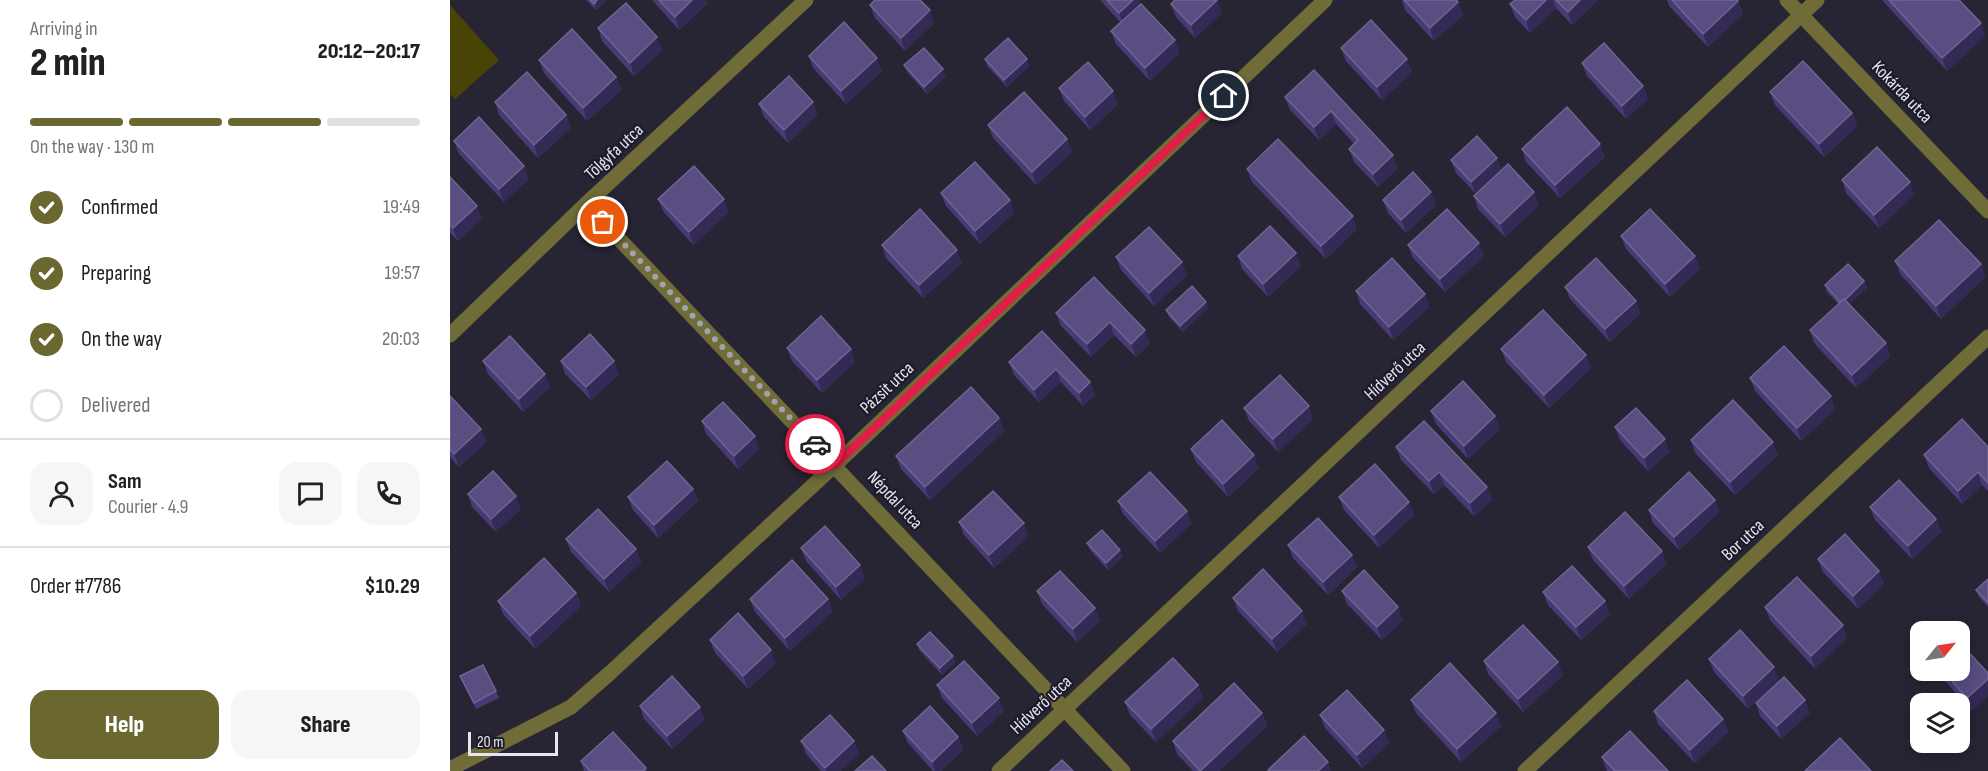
<!DOCTYPE html>
<html lang="en">
<head>
<meta charset="utf-8">
<style>
	body { margin:0; font-family:"Sofia Sans Condensed",sans-serif; background:#f6f6f6; color:#202124; height:100vh; display:flex; flex-direction:column; font-size:22px; white-space:nowrap }
	* { box-sizing:border-box; margin:0 }
	p { font-size:20px; color:#757577 }
	.icon { flex:none; width:33px; height:33px; fill:none; stroke:currentColor; stroke-width:2; stroke-linecap:round; stroke-linejoin:round }
	.map { position:relative; flex:1; overflow:hidden }
	.sheet { display:flex; flex-direction:column; background:#fff; width:450px }
	.sheet>* { flex:none }
	.needle { width:39px; rotate:60deg }
	.buttons { position:absolute; left:1460px; top:621px; display:grid; gap:12px }
	.buttons a { display:grid; place-items:center; width:60px; height:60px; border-radius:12px; background:#fff; box-shadow:0 3px 15px #0003; font-size:30px }
	.scale { position:absolute; left:18px; bottom:15px; width:90px; box-sizing:border-box; padding-left:6px; border:3px solid #e6e5ef; border-top:0; font-size:16px; line-height:21px; white-space:nowrap; color:#e6e5ef; -webkit-text-stroke:4px #1d1b2a; paint-order:stroke }
	.pin { position:absolute; display:grid; place-items:center; width:51px; height:51px; color:#fff; margin:-26px; border:3px solid #fff; border-radius:50%; box-shadow:0 2px 6px #0007 }
	.courier { position:absolute; display:grid; place-items:center; width:60px; height:60px; margin:-30px; border:4px solid #e11d48; border-radius:50%; background:#fff; color:#222; box-shadow:0 2px 8px #0007 }
	.head em { font-style:normal; font-weight:800 }
	.head div { display:flex; flex-direction:column-reverse }
	.head { display:flex; align-items:center; justify-content:space-between; height:102px; padding:0 30px }
	h1 { font-size:39px; font-weight:800; line-height:45px }
	.bar { display:grid; grid-template-columns:repeat(4,1fr); gap:9px 6px; align-content:center; height:72px; padding:0 30px }
	.bar i { height:8px; border-radius:4px; background:#e0e0e0 }
	.bar .active { background:#6a672f }
	.bar p { grid-column:span 4 }
	.line { display:flex; align-items:center; gap:15px; padding:0 30px; border-top:2px solid #e0e0e0 }
	.line div { flex:1 }
	.round { display:grid; place-items:center; flex:none; width:63px; height:63px; border-radius:18px; background:#f6f6f6 }
	ol { padding:0 30px; list-style:none }
	li { display:flex; align-items:center; gap:18px; height:66px }
	li p { margin-inline-start:auto }
	li .icon { padding:6px; border-radius:50%; background:#6a672f; color:#fff; stroke-width:4 }
	li:last-child { color:#757577 }
	li i { width:33px; height:33px; border:3px solid #e0e0e0; border-radius:50% }
	.cta { display:flex; gap:12px; margin-top:auto; padding:12px 30px }
	.cta a { flex:1; height:69px; border-radius:18px; background:#6a672f; color:#fff; font-size:24px; font-weight:800; line-height:69px; text-align:center }
	.cta a+a { background:#f6f6f6; color:#202124 }
	main { display:flex; flex:1; min-height:0 }
	.map>svg:first-child { display:block }
	.green { fill:#484406 }
	.lines { fill:none; stroke-linecap:round; stroke-linejoin:round }
	.minor { stroke:#6f6c37; stroke-width:15 }
	.wall { fill:#483b75 }
	.shaded-wall { fill:#342a56 }
	.building { fill:#594d82; stroke:#6f6593; stroke-width:1.5 }
	.done { stroke:#a3a1ae; stroke-width:6; stroke-dasharray:0 10.8 }
	.route { stroke:#e11d48; stroke-width:8 }
	.labels { text-anchor:middle; dominant-baseline:central; stroke-width:4.5; stroke-linejoin:round; paint-order:stroke }
	.street-label { font-size:18px; fill:#e6e5ef; stroke:#1d1b2a }
</style>
</head>
<body>
<main>
<section class="sheet">
<div class="head"><div><h1>2 min</h1><p>Arriving in</p></div><em>20:12–20:17</em></div>
<div class="bar"><i class="active"></i><i class="active"></i><i class="active"></i><i></i><p>On the way · 130 m</p></div>
<ol>
<li><svg class="icon" aria-label="check" viewBox="0 0 24 24"><path d="M5 12l5 5 9-10"/></svg>Confirmed<p>19:49</p></li>
<li><svg class="icon" aria-label="check" viewBox="0 0 24 24"><path d="M5 12l5 5 9-10"/></svg>Preparing<p>19:57</p></li>
<li><svg class="icon" aria-label="check" viewBox="0 0 24 24"><path d="M5 12l5 5 9-10"/></svg>On the way<p>20:03</p></li>
<li><i></i>Delivered</li>
</ol>
<div class="line" style="height:108px"><a class="round"><svg class="icon" aria-label="person" viewBox="0 0 24 24"><circle cx="12" cy="8" r="4"/><path d="M4 21q1-7 8-7t8 7"/></svg></a><div><b>Sam</b><p>Courier · 4.9</p></div><a class="round"><svg class="icon" aria-label="chat" viewBox="0 0 24 24"><path d="M4 5h16v11H9l-5 4z"/></svg></a><a class="round"><svg class="icon" aria-label="phone" viewBox="0 0 24 24"><path d="M5 4h4l2 5-3 2q2 4 5 5l2-3 5 2v4C11 20 4 13 5 4z"/></svg></a></div>
<div class="line" style="height:78px"><div>Order #7786</div><b>$10.29</b></div>
<div class="cta"><a>Help</a><a>Share</a></div>
</section>
<div class="map">
<svg width="1538" height="771" viewBox="0 0 1538 771">
	<rect width="100%" height="100%" fill="#272434"/>
	<!-- green -->
	<polygon class="green" points="0,5 49,60 5,99 0,94"/>
	<g class="lines">
		<!-- minor -->
		<g class="minor">
			<polyline points="1337,0 1538,211"/>
			<polyline points="136,204 673,771"/>
			<polyline points="0,335 136,204 356,0"/>
			<polyline points="0,769 121,707 161,672 385,465 875,0"/>
			<polyline points="549,771 1367,0"/>
			<polyline points="1075,771 1538,337"/>
		</g>
	</g>
	<!-- wall -->
	<g class="wall">
		<polygon points="136,0 157,0 146,10"/>
		<polygon points="202,0 256,0 257,4 229,30"/>
		<polygon points="650,0 689,0 690,5 725,40 729,53 700,81 666,44 661,31 671,23"/>
		<polygon points="952,0 1006,0 1008,2 1013,15 984,41 955,10"/>
		<polygon points="1065,0 1148,0 1122,25 1106,8 1080,33 1065,17 1060,4"/>
		<polygon points="1217,0 1288,1 1293,14 1258,47 1219,6"/>
		<polygon points="1432,0 1509,0 1531,23 1535,36 1497,71"/>
		<polygon points="721,4 772,13 745,38 726,17"/>
		<polygon points="420,5 484,23 455,51 425,18"/>
		<polygon points="148,28 212,50 184,76 152,41"/>
		<polygon points="891,48 957,59 962,72 932,100 896,61"/>
		<polygon points="359,56 432,71 396,104 363,68"/>
		<polygon points="535,59 579,66 557,87 537,66"/>
		<polygon points="89,60 166,77 171,90 137,121 94,73"/>
		<polygon points="1132,63 1193,86 1198,99 1176,119 1137,76"/>
		<polygon points="454,65 496,76 477,94 457,72"/>
		<polygon points="864,70 948,168 928,187 904,162 899,149 904,144 886,124 869,140 840,110 835,97"/>
		<polygon points="609,88 668,104 640,130 614,101"/>
		<polygon points="1320,92 1402,113 1407,126 1374,157 1325,105"/>
		<polygon points="45,102 116,115 121,128 88,158 49,115"/>
		<polygon points="363,102 367,115 338,143 314,117 309,104"/>
		<polygon points="538,125 617,139 622,152 586,185 543,138"/>
		<polygon points="4,141 79,179 54,202 9,154"/>
		<polygon points="1072,149 1155,157 1110,198 1076,162"/>
		<polygon points="1001,160 1052,170 1089,205 1055,237 1028,209 1024,196 1026,194 1006,173"/>
		<polygon points="797,169 907,229 876,259 802,182"/>
		<polygon points="0,177 32,219 8,241 0,233"/>
		<polygon points="1392,180 1464,195 1429,228 1396,193"/>
		<polygon points="491,193 564,213 530,244 496,206"/>
		<polygon points="208,199 279,212 243,245 213,211"/>
		<polygon points="933,200 986,205 956,233 938,213"/>
		<polygon points="1171,236 1245,256 1250,269 1220,297 1176,249"/>
		<polygon points="432,245 512,263 473,298 436,258"/>
		<polygon points="958,245 1034,256 995,292 963,258"/>
		<polygon points="788,256 851,266 818,297 792,269"/>
		<polygon points="666,257 737,275 704,306 671,270"/>
		<polygon points="1445,261 1531,264 1535,277 1491,319 1450,274"/>
		<polygon points="644,277 700,343 686,357 664,335 641,357 611,326 606,313"/>
		<polygon points="1414,281 1417,288 1399,304 1436,343 1440,356 1406,388 1364,343 1360,330 1388,304 1377,292 1375,285"/>
		<polygon points="1115,287 1186,301 1190,314 1160,342 1120,299"/>
		<polygon points="906,291 975,294 979,307 943,340 910,304"/>
		<polygon points="758,308 733,332 719,317 716,310"/>
		<polygon points="592,331 640,382 645,395 633,406 611,382 589,402 564,375 559,362"/>
		<polygon points="337,348 405,362 372,393 342,361"/>
		<polygon points="1051,349 1141,368 1099,408 1056,362"/>
		<polygon points="33,361 100,387 73,412 38,374"/>
		<polygon points="111,361 169,374 141,400 115,374"/>
		<polygon points="1300,378 1385,409 1351,441 1305,391"/>
		<polygon points="0,397 31,429 36,442 9,467 0,457"/>
		<polygon points="794,408 863,419 828,452 799,421"/>
		<polygon points="981,411 1045,416 1050,429 1018,459 986,424"/>
		<polygon points="549,418 554,431 480,500 451,469 446,456"/>
		<polygon points="252,421 309,449 288,469 256,434"/>
		<polygon points="1165,427 1219,452 1198,471 1170,440"/>
		<polygon points="1241,440 1328,455 1285,495 1245,453"/>
		<polygon points="946,447 1037,487 1042,500 1024,516 994,485 984,494 951,460"/>
		<polygon points="1538,447 1538,491 1532,485 1512,504 1479,468 1474,455"/>
		<polygon points="741,449 809,468 778,497 746,462"/>
		<polygon points="243,489 248,501 208,538 183,510 178,497"/>
		<polygon points="18,494 71,509 46,532 22,507"/>
		<polygon points="889,497 959,502 964,515 929,548 894,510"/>
		<polygon points="1265,500 1269,512 1229,550 1203,523 1199,510"/>
		<polygon points="668,501 737,511 741,524 710,553 673,514"/>
		<polygon points="1420,507 1486,519 1491,532 1462,559 1425,520"/>
		<polygon points="509,522 578,536 544,568 514,535"/>
		<polygon points="116,539 186,549 191,562 159,592 121,552"/>
		<polygon points="637,543 670,550 673,557 658,570 640,550"/>
		<polygon points="838,545 902,555 907,567 878,595 843,558"/>
		<polygon points="1138,547 1212,551 1216,564 1179,599 1143,560"/>
		<polygon points="351,548 415,578 391,600 356,561"/>
		<polygon points="1368,559 1429,571 1434,584 1408,609 1373,572"/>
		<polygon points="1538,579 1538,607 1529,597 1526,590"/>
		<polygon points="587,591 645,608 650,621 627,642 592,604"/>
		<polygon points="892,591 953,620 932,640 897,604"/>
		<polygon points="1093,592 1160,614 1131,640 1098,605"/>
		<polygon points="126,593 131,606 85,649 53,614 48,601"/>
		<polygon points="783,598 857,624 827,652 788,611"/>
		<polygon points="300,599 378,599 382,612 340,651 305,612"/>
		<polygon points="1315,607 1397,638 1365,669 1320,620"/>
		<polygon points="260,640 326,663 298,689 265,653"/>
		<polygon points="467,644 503,656 505,663 492,675 469,650"/>
		<polygon points="1259,659 1329,680 1298,709 1264,672"/>
		<polygon points="1034,661 1113,675 1073,712 1038,674"/>
		<polygon points="1485,670 1509,670 1522,711"/>
		<polygon points="10,676 46,691 49,698 26,709"/>
		<polygon points="487,685 554,711 527,736 492,698"/>
		<polygon points="748,685 753,698 706,742 680,715 675,702"/>
		<polygon points="961,700 1051,726 1011,762 966,713"/>
		<polygon points="1306,703 1360,713 1331,739 1310,716"/>
		<polygon points="190,706 250,707 254,720 222,749 194,719"/>
		<polygon points="1204,711 1273,719 1278,732 1245,763 1208,724"/>
		<polygon points="812,713 817,726 769,771 743,771 727,754 723,741"/>
		<polygon points="870,715 934,730 939,743 912,768 875,728"/>
		<polygon points="453,731 508,737 513,750 491,771 483,771 458,743"/>
		<polygon points="351,741 404,741 409,754 390,771 371,771 356,754"/>
		<polygon points="1152,757 1218,771 1157,771"/>
		<polygon points="131,761 196,768 197,771 134,771"/>
	</g>
	<!-- shaded-wall -->
	<g class="shaded-wall">
		<polygon points="147,0 157,0 146,10 144,4"/>
		<polygon points="242,0 256,0 257,4 229,30 225,17"/>
		<polygon points="683,0 689,0 692,9 674,26 669,13"/>
		<polygon points="767,0 772,13 745,38 741,25"/>
		<polygon points="1096,0 1103,0 1106,8 1080,33 1076,20"/>
		<polygon points="1130,0 1148,0 1122,25 1118,12"/>
		<polygon points="1288,1 1293,14 1258,47 1253,34"/>
		<polygon points="1008,2 1013,15 984,41 980,28"/>
		<polygon points="480,10 484,23 455,51 451,38"/>
		<polygon points="1531,23 1535,36 1497,71 1492,58"/>
		<polygon points="207,37 212,50 184,76 180,63"/>
		<polygon points="725,40 729,53 700,81 695,68"/>
		<polygon points="427,58 432,71 396,104 391,91"/>
		<polygon points="577,59 579,66 557,87 554,80"/>
		<polygon points="957,59 962,72 932,100 927,87"/>
		<polygon points="493,69 496,76 477,94 474,87"/>
		<polygon points="166,77 171,90 137,121 133,108"/>
		<polygon points="1193,86 1198,99 1176,119 1172,106"/>
		<polygon points="663,91 668,104 640,130 635,117"/>
		<polygon points="363,102 367,115 338,143 334,130"/>
		<polygon points="881,111 886,124 869,140 864,127"/>
		<polygon points="1402,113 1407,126 1374,157 1369,144"/>
		<polygon points="116,115 121,128 88,158 84,145"/>
		<polygon points="617,139 622,152 586,185 582,172"/>
		<polygon points="1150,144 1155,157 1110,198 1105,185"/>
		<polygon points="943,155 948,168 928,187 923,174"/>
		<polygon points="1047,158 1052,171 1026,195 1021,182"/>
		<polygon points="74,166 79,179 54,202 49,189"/>
		<polygon points="1460,182 1464,195 1429,228 1424,215"/>
		<polygon points="981,192 986,205 956,233 951,220"/>
		<polygon points="1084,192 1089,205 1055,237 1050,224"/>
		<polygon points="274,199 279,212 243,245 239,232"/>
		<polygon points="560,200 564,213 530,244 525,231"/>
		<polygon points="27,206 32,219 8,241 3,228"/>
		<polygon points="903,216 907,229 876,259 871,246"/>
		<polygon points="1029,243 1034,256 995,292 990,279"/>
		<polygon points="507,250 512,263 473,298 469,285"/>
		<polygon points="846,253 851,266 818,297 813,284"/>
		<polygon points="1245,256 1250,269 1220,297 1215,284"/>
		<polygon points="732,262 737,275 704,306 699,293"/>
		<polygon points="1531,264 1535,277 1491,319 1486,306"/>
		<polygon points="1414,281 1417,288 1394,309 1391,303"/>
		<polygon points="975,294 979,307 943,340 939,327"/>
		<polygon points="1186,301 1190,314 1160,342 1155,329"/>
		<polygon points="756,302 758,308 733,332 730,326"/>
		<polygon points="660,322 664,335 641,357 637,344"/>
		<polygon points="695,330 700,343 686,357 681,344"/>
		<polygon points="1436,343 1440,356 1406,388 1402,375"/>
		<polygon points="401,349 405,362 372,393 367,380"/>
		<polygon points="1136,355 1141,368 1099,408 1094,395"/>
		<polygon points="164,361 169,374 141,400 136,387"/>
		<polygon points="606,369 611,382 589,402 584,390"/>
		<polygon points="95,374 100,387 73,412 69,399"/>
		<polygon points="640,382 645,395 633,406 629,393"/>
		<polygon points="1381,396 1385,409 1351,441 1347,428"/>
		<polygon points="859,406 863,419 828,452 823,439"/>
		<polygon points="1045,416 1050,429 1018,459 1014,446"/>
		<polygon points="549,418 554,431 480,500 475,487"/>
		<polygon points="31,429 36,442 9,467 4,454"/>
		<polygon points="305,436 309,449 288,469 284,456"/>
		<polygon points="1215,439 1219,452 1198,471 1194,458"/>
		<polygon points="1323,442 1328,455 1285,495 1280,482"/>
		<polygon points="804,455 809,468 778,497 773,484"/>
		<polygon points="989,472 994,485 984,494 979,481"/>
		<polygon points="1528,472 1532,485 1512,504 1508,491"/>
		<polygon points="1037,487 1042,500 1024,516 1020,503"/>
		<polygon points="243,489 248,501 208,538 204,525"/>
		<polygon points="66,496 71,509 46,532 41,519"/>
		<polygon points="1265,500 1269,512 1229,550 1224,537"/>
		<polygon points="959,502 964,515 929,548 924,535"/>
		<polygon points="737,511 741,524 710,553 705,541"/>
		<polygon points="1486,519 1491,532 1462,559 1458,546"/>
		<polygon points="574,523 578,536 544,568 539,555"/>
		<polygon points="186,549 191,562 159,592 154,579"/>
		<polygon points="670,550 673,557 658,570 656,563"/>
		<polygon points="1212,551 1216,564 1179,599 1174,586"/>
		<polygon points="902,555 907,567 878,595 873,582"/>
		<polygon points="410,565 415,578 391,600 386,587"/>
		<polygon points="1429,571 1434,584 1408,609 1403,596"/>
		<polygon points="126,593 131,606 85,649 80,636"/>
		<polygon points="378,599 382,612 340,651 335,638"/>
		<polygon points="1155,601 1160,614 1131,640 1126,627"/>
		<polygon points="948,607 953,620 932,640 927,627"/>
		<polygon points="645,608 650,621 627,642 623,629"/>
		<polygon points="852,611 857,624 827,652 822,639"/>
		<polygon points="1393,625 1397,638 1365,669 1361,656"/>
		<polygon points="321,650 326,663 298,689 293,676"/>
		<polygon points="503,656 505,663 492,675 490,668"/>
		<polygon points="1108,662 1113,675 1073,712 1068,699"/>
		<polygon points="1324,667 1329,680 1298,709 1293,696"/>
		<polygon points="1538,679 1538,696 1522,711 1517,698"/>
		<polygon points="748,685 753,698 706,742 701,729"/>
		<polygon points="549,698 554,711 527,736 522,723"/>
		<polygon points="1355,700 1360,713 1331,739 1327,726"/>
		<polygon points="250,707 254,720 222,749 217,736"/>
		<polygon points="812,713 817,726 769,771 751,771"/>
		<polygon points="1046,713 1051,726 1011,762 1007,749"/>
		<polygon points="1273,719 1278,732 1245,763 1240,750"/>
		<polygon points="934,730 939,743 912,768 907,755"/>
		<polygon points="508,737 513,750 491,771 485,771 482,762"/>
		<polygon points="404,741 409,754 390,771 376,771 375,768"/>
		<polygon points="878,762 881,771 868,771"/>
	</g>
	<!-- building -->
	<g class="building">
		<polygon points="140,0 147,0 144,4"/>
		<polygon points="209,0 242,0 225,17"/>
		<polygon points="425,0 470,0 480,10 451,38 420,5"/>
		<polygon points="657,0 683,0 669,13"/>
		<polygon points="725,0 767,0 741,25 721,4"/>
		<polygon points="954,0 1006,0 1008,2 980,28"/>
		<polygon points="1065,0 1096,0 1076,20 1060,4"/>
		<polygon points="1106,0 1130,0 1118,12"/>
		<polygon points="1222,0 1287,0 1288,1 1253,34"/>
		<polygon points="1439,0 1509,0 1531,23 1492,58"/>
		<polygon points="176,3 207,37 180,63 148,28"/>
		<polygon points="691,4 725,40 695,68 661,31"/>
		<polygon points="921,20 957,59 927,87 891,48"/>
		<polygon points="394,22 427,58 391,91 359,56"/>
		<polygon points="122,29 166,77 133,108 89,60"/>
		<polygon points="558,38 577,59 554,80 535,59"/>
		<polygon points="1154,43 1193,86 1172,106 1132,63"/>
		<polygon points="474,48 493,69 474,87 454,65"/>
		<polygon points="1353,61 1402,113 1369,144 1320,92"/>
		<polygon points="638,62 663,91 635,117 609,88"/>
		<polygon points="864,70 943,155 923,174 899,149 908,140 881,111 864,127 835,97"/>
		<polygon points="77,72 116,115 84,145 45,102"/>
		<polygon points="339,76 363,102 334,130 309,104"/>
		<polygon points="574,92 617,139 582,172 538,125"/>
		<polygon points="1117,107 1150,144 1105,185 1072,149"/>
		<polygon points="29,117 74,166 49,189 4,141"/>
		<polygon points="1027,136 1047,158 1021,182 1001,160"/>
		<polygon points="828,139 903,216 871,246 797,169"/>
		<polygon points="1427,147 1460,182 1424,215 1392,180"/>
		<polygon points="525,162 560,200 525,231 491,193"/>
		<polygon points="1058,164 1084,192 1050,224 1024,196"/>
		<polygon points="244,166 274,199 239,232 208,199"/>
		<polygon points="963,172 981,192 951,220 933,200"/>
		<polygon points="0,177 27,206 3,228 0,225"/>
		<polygon points="470,209 507,250 469,285 432,245"/>
		<polygon points="997,209 1029,243 990,279 958,245"/>
		<polygon points="1200,209 1245,256 1215,284 1171,236"/>
		<polygon points="1489,220 1531,264 1486,306 1445,261"/>
		<polygon points="820,226 846,253 813,284 788,256"/>
		<polygon points="699,227 732,262 699,293 666,257"/>
		<polygon points="942,258 975,294 939,327 906,291"/>
		<polygon points="1146,258 1186,301 1155,329 1115,287"/>
		<polygon points="1398,264 1414,281 1395,300 1394,299 1390,302 1375,285"/>
		<polygon points="644,277 695,330 681,344 660,322 637,344 606,313"/>
		<polygon points="742,286 756,302 730,326 716,310"/>
		<polygon points="1394,299 1436,343 1402,375 1360,330"/>
		<polygon points="1093,310 1136,355 1094,395 1051,349"/>
		<polygon points="371,316 401,349 367,380 337,348"/>
		<polygon points="592,331 640,382 629,393 606,369 584,390 559,362"/>
		<polygon points="140,334 164,361 136,387 111,361"/>
		<polygon points="60,336 95,374 69,399 33,361"/>
		<polygon points="1334,346 1381,396 1347,428 1300,378"/>
		<polygon points="830,375 859,406 823,439 794,408"/>
		<polygon points="1013,381 1045,416 1014,446 981,411"/>
		<polygon points="521,387 549,418 475,487 446,456"/>
		<polygon points="0,396 31,429 4,454 0,449"/>
		<polygon points="1283,400 1323,442 1280,482 1241,440"/>
		<polygon points="273,402 305,436 284,456 252,421"/>
		<polygon points="1186,408 1215,439 1194,458 1165,427"/>
		<polygon points="1512,419 1538,447 1538,483 1528,472 1508,491 1474,455"/>
		<polygon points="772,420 804,455 773,484 741,449"/>
		<polygon points="974,421 1037,487 1020,503 989,472 979,481 946,447"/>
		<polygon points="217,461 243,489 204,525 178,497"/>
		<polygon points="925,464 959,502 924,535 889,497"/>
		<polygon points="43,471 66,496 41,519 18,494"/>
		<polygon points="700,472 737,511 705,541 668,501"/>
		<polygon points="1239,472 1265,500 1224,537 1199,510"/>
		<polygon points="1449,480 1486,519 1458,546 1420,507"/>
		<polygon points="543,491 574,523 539,555 509,522"/>
		<polygon points="148,509 186,549 154,579 116,539"/>
		<polygon points="1175,512 1212,551 1174,586 1138,547"/>
		<polygon points="868,518 902,555 873,582 838,545"/>
		<polygon points="375,526 410,565 386,587 351,548"/>
		<polygon points="652,530 670,550 656,563 637,543"/>
		<polygon points="1395,534 1429,571 1403,596 1368,559"/>
		<polygon points="94,558 126,593 80,636 48,601"/>
		<polygon points="342,560 378,599 335,638 300,599"/>
		<polygon points="1122,566 1155,601 1126,627 1093,592"/>
		<polygon points="813,569 852,611 822,639 783,598"/>
		<polygon points="914,570 948,607 927,627 892,591"/>
		<polygon points="610,571 645,608 623,629 587,591"/>
		<polygon points="1347,577 1393,625 1361,656 1315,607"/>
		<polygon points="1538,579 1538,603 1526,590"/>
		<polygon points="288,613 321,650 293,676 260,640"/>
		<polygon points="1490,622 1499,632 1479,632"/>
		<polygon points="1073,625 1108,662 1068,699 1034,661"/>
		<polygon points="1290,630 1324,667 1293,696 1259,659"/>
		<polygon points="480,632 503,656 490,668 467,644"/>
		<polygon points="1509,642 1538,673 1538,679 1517,698 1492,670 1509,670"/>
		<polygon points="723,658 748,685 701,729 675,702"/>
		<polygon points="514,661 549,698 522,723 487,685"/>
		<polygon points="1000,663 1046,713 1007,749 961,700"/>
		<polygon points="33,665 46,691 24,703 10,676"/>
		<polygon points="222,676 250,707 217,736 190,706"/>
		<polygon points="1334,677 1355,700 1327,726 1306,703"/>
		<polygon points="1237,680 1273,719 1240,750 1204,711"/>
		<polygon points="784,683 812,713 750,771 723,741"/>
		<polygon points="897,690 934,730 907,755 870,715"/>
		<polygon points="480,706 508,737 482,762 453,731"/>
		<polygon points="380,715 404,741 375,768 351,741"/>
		<polygon points="1180,731 1218,771 1165,771 1152,757"/>
		<polygon points="163,732 196,768 193,771 140,771 131,761"/>
		<polygon points="854,736 878,762 868,771 819,771 818,770"/>
		<polygon points="1390,738 1421,771 1355,771"/>
		<polygon points="422,756 436,771 405,771"/>
		<polygon points="612,760 623,771 600,771"/>
	</g>
	<g class="lines">
		<!-- done -->
		<polyline class="done" points="153,222 365,444"/>
		<!-- route -->
		<polyline class="route" points="365,444 385,465 774,96"/>
	</g>
	<g class="labels">
		<!-- street labels -->
		<g class="street-label">
			<text transform="translate(1452 92) rotate(46)">Kokárda utca</text>
			<text transform="translate(164 152) rotate(-43)">Tölgyfa utca</text>
			<text transform="translate(945 371) rotate(-43)">Hídverő utca</text>
			<text transform="translate(437 388) rotate(-43)">Pázsit utca</text>
			<text transform="translate(445 500) rotate(47)">Népdal utca</text>
			<text transform="translate(1293 540) rotate(-43)">Bor utca</text>
			<text transform="translate(591 705) rotate(-43)">Hídverő utca</text>
		</g>
	</g>
</svg>
<div class="buttons">
<a><svg class="needle" viewBox="-14 -14 28 28"><path d="M0-13l5 13h-10z" fill="#e53935"/><path d="M0 13l5-13h-10z" fill="#757577"/></svg></a>
<a><svg class="icon" aria-label="layers" viewBox="0 0 24 24"><path d="M12 4l9 5-9 5-9-5zM3 14l9 5 9-5"/></svg></a>
</div>
<div class="scale">20 m</div>
<div class="pin" style="left:153px;top:222px;background:#ea580c"><svg class="icon" aria-label="bag" viewBox="0 0 24 24"><path d="M5 8h14l-1 12H6zM9 8a3 3 0 0 1 6 0"/></svg></div>
<div class="pin" style="left:774px;top:96px;background:#1f2937"><svg class="icon" aria-label="home" viewBox="0 0 24 24"><path d="M3 11l9-7 9 7M6 9v11h12V9"/></svg></div>
<div class="courier" style="left:365px;top:444px"><svg class="icon" aria-label="car" viewBox="0 0 24 24"><path d="M5 17H2v-5l4-1 3-4h7l3 4 3 1v5h-3M9 17h6M6 11h13"/><circle cx="7" cy="17" r="2"/><circle cx="17" cy="17" r="2"/></svg></div>
</div>
</main>
</body>
</html>
